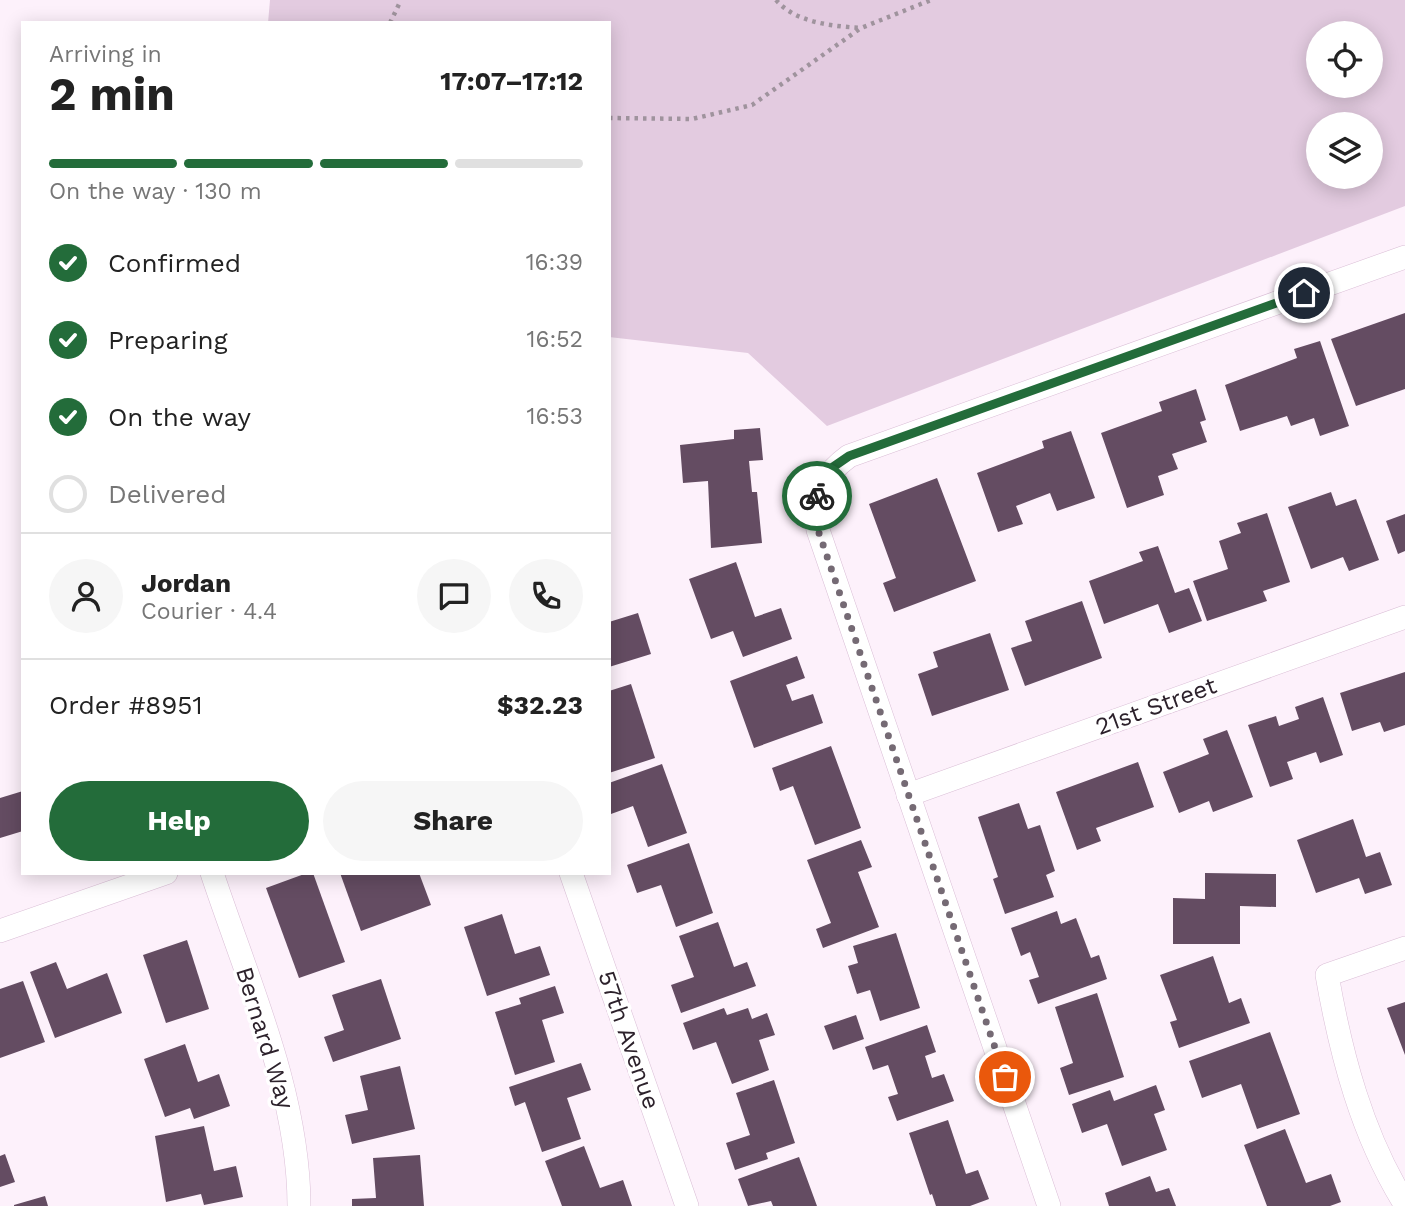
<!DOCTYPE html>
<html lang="en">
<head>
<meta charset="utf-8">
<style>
	body { margin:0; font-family:"Work Sans",sans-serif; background:#f6f6f6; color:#222; height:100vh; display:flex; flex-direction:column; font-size:26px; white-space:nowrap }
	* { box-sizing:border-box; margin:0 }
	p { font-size:23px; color:#767676 }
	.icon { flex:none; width:38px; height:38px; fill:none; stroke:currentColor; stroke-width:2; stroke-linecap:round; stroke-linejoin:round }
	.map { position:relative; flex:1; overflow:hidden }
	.panel { position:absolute; left:21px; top:21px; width:590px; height:854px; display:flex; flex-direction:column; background:#fff; border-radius:0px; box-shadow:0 4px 18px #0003 }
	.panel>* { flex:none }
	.fabs { position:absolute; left:1306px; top:21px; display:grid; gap:14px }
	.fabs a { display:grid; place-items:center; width:77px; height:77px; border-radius:50%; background:#fff; box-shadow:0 4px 18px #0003; font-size:35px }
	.pin { position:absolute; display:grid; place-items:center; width:60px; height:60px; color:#fff; margin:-30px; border:4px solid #fff; border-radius:50%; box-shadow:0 2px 7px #0007 }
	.courier { position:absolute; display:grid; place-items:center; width:70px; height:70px; margin:-35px; border:5px solid #236c3a; border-radius:50%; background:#fff; color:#222; box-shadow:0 2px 9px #0007 }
	.overview em { font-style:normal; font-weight:700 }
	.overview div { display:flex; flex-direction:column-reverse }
	.overview { display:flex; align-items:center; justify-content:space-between; height:119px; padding:0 28px }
	h1 { font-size:46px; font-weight:700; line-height:52px }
	.bar { display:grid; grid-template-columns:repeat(4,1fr); gap:10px 7px; align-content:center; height:84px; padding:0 28px }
	.bar i { height:9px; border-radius:5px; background:#e0e0e0 }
	.bar .current { background:#236c3a }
	.bar p { grid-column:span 4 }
	.line { display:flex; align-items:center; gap:18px; padding:0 28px; border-top:2px solid #e0e0e0 }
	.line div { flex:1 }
	.round { display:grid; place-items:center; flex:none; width:74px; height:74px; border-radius:37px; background:#f6f6f6 }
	ol { padding:0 28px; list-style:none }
	li { display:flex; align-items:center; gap:21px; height:77px }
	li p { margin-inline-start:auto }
	li .icon { padding:7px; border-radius:50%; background:#236c3a; color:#fff; stroke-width:4 }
	li:last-child { color:#767676 }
	li i { width:38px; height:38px; border:4px solid #e0e0e0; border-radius:50% }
	.action { display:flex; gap:14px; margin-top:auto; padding:14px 28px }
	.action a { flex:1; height:80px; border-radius:42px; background:#236c3a; color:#fff; font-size:28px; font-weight:700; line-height:80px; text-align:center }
	.action a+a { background:#f6f6f6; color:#222 }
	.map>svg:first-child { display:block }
	.green { fill:#e3cbe0; fill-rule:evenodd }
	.building { fill:#644c62 }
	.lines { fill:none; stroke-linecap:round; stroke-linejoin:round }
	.street-casing { stroke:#dabed6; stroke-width:24 }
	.path { stroke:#9f939d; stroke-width:4.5; stroke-dasharray:3.5 5; stroke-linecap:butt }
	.street { stroke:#fff; stroke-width:23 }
	.done { stroke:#756a74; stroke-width:7; stroke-dasharray:0 12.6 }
	.route { stroke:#236c3a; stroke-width:9 }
	.labels { text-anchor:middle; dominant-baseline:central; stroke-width:7; stroke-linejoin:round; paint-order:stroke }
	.street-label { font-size:24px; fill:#2c212b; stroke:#fff }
</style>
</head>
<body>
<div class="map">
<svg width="1405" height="1206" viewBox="0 0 1405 1206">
	<rect width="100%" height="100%" fill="#fdf1fb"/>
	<!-- green -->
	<path class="green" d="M270,0h1135v206l-578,220 -79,-73 -139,-16v-314h-341zM1318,33h52v53h-52zM1318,124h52v53h-52z"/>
	<!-- building -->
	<g class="building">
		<polygon points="1405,313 1405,389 1356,406 1331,339"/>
		<polygon points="1320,341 1349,426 1320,436 1314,418 1291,426 1287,416 1240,431 1225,385 1297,358 1294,349"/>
		<polygon points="1196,389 1206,420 1200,422 1207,442 1172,454 1178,469 1158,476 1164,495 1127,508 1101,433 1162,411 1159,402"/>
		<polygon points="760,428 763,460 749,461 752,492 757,492 762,543 711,548 708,481 683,483 680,445 734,439 734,430"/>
		<polygon points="1071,431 1095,498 1057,511 1050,493 1016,506 1023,524 998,532 977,473 1044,448 1042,441"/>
		<polygon points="937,478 976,581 894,612 883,583 896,578 869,504"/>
		<polygon points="1331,492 1336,506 1356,499 1379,560 1349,571 1343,557 1311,569 1288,507"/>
		<polygon points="1267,513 1290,582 1263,591 1267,601 1207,621 1193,581 1228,569 1219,541 1241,533 1237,523"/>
		<polygon points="1405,514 1405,551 1398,554 1386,521"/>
		<polygon points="1158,546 1175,593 1189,588 1202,621 1169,633 1158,604 1104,624 1089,581 1143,561 1139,552"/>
		<polygon points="736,562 755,617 781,608 792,639 743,657 733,631 711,639 689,579"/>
		<polygon points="1082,601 1102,658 1025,686 1011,648 1032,641 1025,621"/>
		<polygon points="638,613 651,654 609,667 609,622"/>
		<polygon points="990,633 1009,690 932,716 918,674 938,667 933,652"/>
		<polygon points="797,656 805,678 786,685 792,701 813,694 823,723 754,748 730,681"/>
		<polygon points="1405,672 1405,725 1384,732 1380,722 1352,731 1340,693"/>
		<polygon points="631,684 655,758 609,773 609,691"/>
		<polygon points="1323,697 1343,755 1320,763 1316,752 1287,762 1293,779 1270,787 1248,725 1276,716 1279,726 1299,719 1295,707"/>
		<polygon points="1227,730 1253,797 1213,812 1209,801 1179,813 1163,772 1209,754 1203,739"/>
		<polygon points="831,746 861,828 815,845 793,786 780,791 772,768"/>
		<polygon points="1138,762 1154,807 1096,828 1101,841 1077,850 1056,792"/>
		<polygon points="662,764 687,833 648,847 633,806 611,814 609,783"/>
		<polygon points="23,791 23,831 0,838 0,798"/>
		<polygon points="1019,803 1028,829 1040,825 1055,871 1046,875 1054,897 1005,914 993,879 998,877 978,817"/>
		<polygon points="1353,819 1366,857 1380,852 1392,885 1365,894 1359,878 1316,893 1297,840"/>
		<polygon points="861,840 872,867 858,872 879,927 823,948 816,929 831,923 807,860"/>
		<polygon points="689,843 713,913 676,927 661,885 637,893 627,865"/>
		<polygon points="307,873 313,873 345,962 299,978 266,888"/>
		<polygon points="340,873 419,873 431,905 361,931"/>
		<polygon points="1205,873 1276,874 1276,907 1240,906 1240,944 1173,944 1173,898 1205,899"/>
		<polygon points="1057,911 1061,924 1076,918 1091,958 1099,955 1107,979 1038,1004 1029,980 1039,977 1030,952 1021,956 1011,928"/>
		<polygon points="502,914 515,954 540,946 550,975 487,996 464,927"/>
		<polygon points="718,922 734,967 747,962 756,986 681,1013 671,985 694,977 679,936"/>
		<polygon points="896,933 920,1008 880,1021 870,990 857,994 848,966 858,963 853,946"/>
		<polygon points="187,940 209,1009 166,1023 143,955"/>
		<polygon points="1213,956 1229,1003 1241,998 1250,1023 1179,1048 1170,1022 1177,1020 1160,975"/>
		<polygon points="56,962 67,989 107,973 122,1013 55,1038 30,972"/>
		<polygon points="381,979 401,1039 333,1062 324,1037 344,1030 332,995"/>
		<polygon points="23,981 45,1042 0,1058 0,989"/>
		<polygon points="555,986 564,1013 542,1020 555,1062 515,1075 495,1012 521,1004 519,998"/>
		<polygon points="1097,993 1124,1077 1069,1095 1060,1068 1073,1063 1055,1007"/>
		<polygon points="1405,1002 1405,1055 1387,1008"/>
		<polygon points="724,1008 727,1015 748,1008 752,1019 767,1013 775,1035 759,1040 769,1070 732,1084 716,1042 693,1050 683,1023"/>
		<polygon points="856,1015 864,1039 833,1050 824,1026"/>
		<polygon points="927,1025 936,1052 925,1056 932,1078 944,1074 954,1101 897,1121 888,1097 898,1094 888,1065 873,1070 865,1047"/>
		<polygon points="1270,1032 1300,1114 1257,1129 1241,1084 1202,1098 1189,1061"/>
		<polygon points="185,1044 198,1082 219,1074 230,1106 194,1119 190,1108 165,1117 144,1059"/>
		<polygon points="581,1063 591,1090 567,1098 581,1139 542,1152 525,1102 515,1106 509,1087"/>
		<polygon points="400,1066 415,1129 352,1144 345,1115 368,1110 360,1076"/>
		<polygon points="774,1080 795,1143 766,1153 768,1159 735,1170 726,1143 750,1135 736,1093"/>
		<polygon points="1156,1085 1165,1110 1154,1114 1167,1150 1122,1166 1107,1124 1082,1133 1072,1104 1110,1090 1114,1101"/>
		<polygon points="948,1120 966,1174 978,1170 989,1199 970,1206 936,1206 932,1194 930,1195 909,1133"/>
		<polygon points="204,1126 214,1171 236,1166 243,1197 204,1205 201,1194 166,1202 155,1136"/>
		<polygon points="1285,1129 1306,1183 1331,1174 1341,1202 1330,1206 1267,1206 1244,1145"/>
		<polygon points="584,1146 600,1188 623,1180 632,1206 562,1206 545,1161"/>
		<polygon points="5,1154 15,1182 0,1187 0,1156"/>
		<polygon points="420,1155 424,1206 352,1206 352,1199 376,1198 373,1158"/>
		<polygon points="799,1157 817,1206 773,1206 771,1201 748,1206 738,1179"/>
		<polygon points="1150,1176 1156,1192 1169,1188 1176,1206 1109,1206 1105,1193"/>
		<polygon points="45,1196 48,1206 14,1206 14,1205"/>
	</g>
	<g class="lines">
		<defs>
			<g id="street">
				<polyline points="908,795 1405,617"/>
				<path d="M212,873c35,106 87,220 87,333"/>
				<polyline points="571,873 687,1206"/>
				<polyline points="0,931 166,873"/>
				<path d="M1405,948l-78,27c14,80 35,160 78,229"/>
				<path d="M1049,1206l-231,-676c-8,-32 5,-55 31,-74l556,-199"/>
			</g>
		</defs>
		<!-- street casing -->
		<use href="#street" class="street-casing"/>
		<!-- path -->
		<g class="path">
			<path d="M776,0c20,23 56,26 85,28"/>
			<polyline points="390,23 401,0"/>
			<polyline points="609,118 692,119 752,105 861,28 931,0"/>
		</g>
		<!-- street -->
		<use href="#street" class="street"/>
	</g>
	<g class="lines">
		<!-- done -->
		<polyline class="done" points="817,496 815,518 818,530 1005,1077"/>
		<!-- route -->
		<polyline class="route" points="817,496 833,467 849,456 1304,293"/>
	</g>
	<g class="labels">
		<!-- street labels -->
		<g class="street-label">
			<text transform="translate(1156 706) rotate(-20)">21st Street</text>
			<text transform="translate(265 1038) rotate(73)">Bernard Way</text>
			<text transform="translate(629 1040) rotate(71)">57th Avenue</text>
		</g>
	</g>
</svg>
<div class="fabs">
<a><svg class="icon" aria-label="locate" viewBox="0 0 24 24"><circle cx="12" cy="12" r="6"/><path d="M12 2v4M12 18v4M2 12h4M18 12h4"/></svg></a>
<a><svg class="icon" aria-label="layers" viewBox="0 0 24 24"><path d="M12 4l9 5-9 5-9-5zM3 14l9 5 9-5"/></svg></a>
</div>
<div class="pin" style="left:1005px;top:1077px;background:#ea580c"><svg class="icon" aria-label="bag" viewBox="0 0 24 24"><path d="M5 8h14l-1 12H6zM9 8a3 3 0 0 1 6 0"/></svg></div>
<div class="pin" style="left:1304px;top:293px;background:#1f2937"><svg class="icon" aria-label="home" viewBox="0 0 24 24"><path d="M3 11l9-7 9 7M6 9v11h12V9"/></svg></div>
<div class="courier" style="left:817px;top:496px"><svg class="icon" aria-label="bike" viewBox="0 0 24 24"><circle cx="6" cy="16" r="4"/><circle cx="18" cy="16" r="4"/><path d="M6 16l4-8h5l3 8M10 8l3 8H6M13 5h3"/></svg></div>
<section class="panel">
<div class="overview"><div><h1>2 min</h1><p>Arriving in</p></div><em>17:07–17:12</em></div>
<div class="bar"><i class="current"></i><i class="current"></i><i class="current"></i><i></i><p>On the way · 130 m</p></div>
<ol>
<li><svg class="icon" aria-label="check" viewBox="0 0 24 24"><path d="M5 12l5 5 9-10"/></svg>Confirmed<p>16:39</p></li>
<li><svg class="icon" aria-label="check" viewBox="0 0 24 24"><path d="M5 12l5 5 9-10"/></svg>Preparing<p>16:52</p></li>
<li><svg class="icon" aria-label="check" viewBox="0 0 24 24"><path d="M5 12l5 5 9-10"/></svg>On the way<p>16:53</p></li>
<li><i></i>Delivered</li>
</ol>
<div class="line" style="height:126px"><a class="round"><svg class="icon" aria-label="person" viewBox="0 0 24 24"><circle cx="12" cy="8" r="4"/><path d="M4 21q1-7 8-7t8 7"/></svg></a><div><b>Jordan</b><p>Courier · 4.4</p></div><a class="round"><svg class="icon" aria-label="chat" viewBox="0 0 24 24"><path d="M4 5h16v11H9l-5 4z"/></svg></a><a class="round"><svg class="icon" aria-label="phone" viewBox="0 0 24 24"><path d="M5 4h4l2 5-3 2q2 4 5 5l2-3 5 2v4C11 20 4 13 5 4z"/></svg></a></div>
<div class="line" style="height:91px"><div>Order #8951</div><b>$32.23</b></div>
<div class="action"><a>Help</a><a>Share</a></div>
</section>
</div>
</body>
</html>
